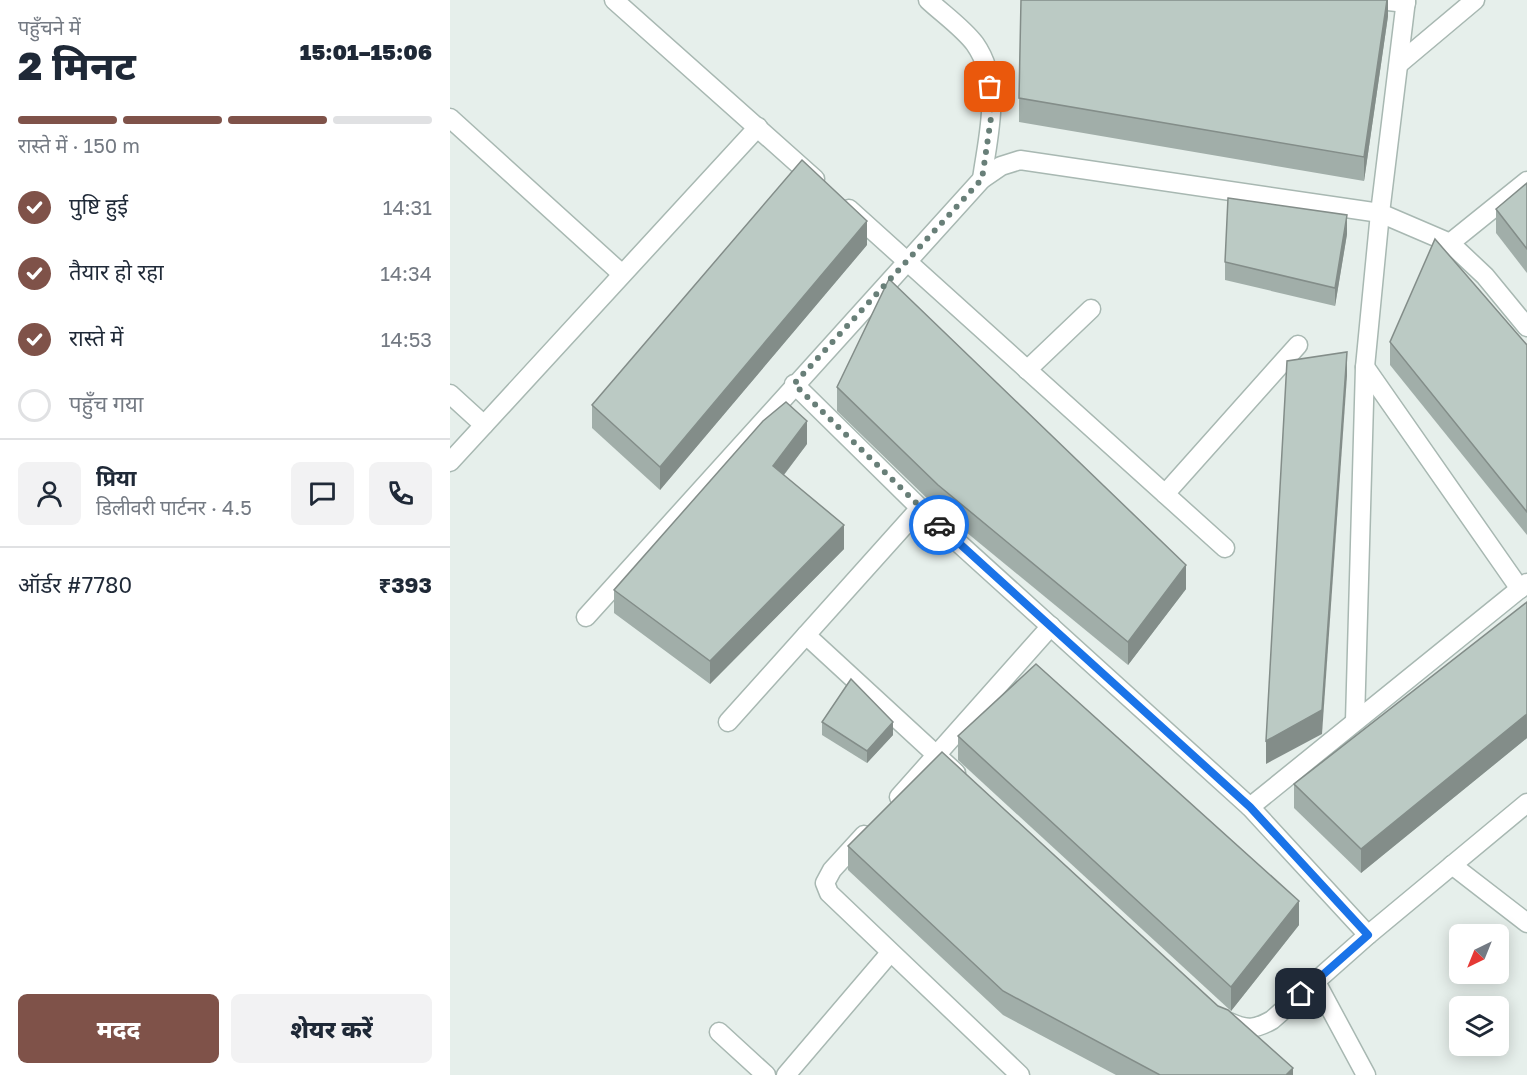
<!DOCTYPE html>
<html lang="hi">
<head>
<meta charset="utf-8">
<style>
	body { margin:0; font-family:"Golos Text","Noto Sans Devanagari",sans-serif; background:#f2f2f3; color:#1f2937; height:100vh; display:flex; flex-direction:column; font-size:22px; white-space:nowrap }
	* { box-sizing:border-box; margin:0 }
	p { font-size:20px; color:#747a83 }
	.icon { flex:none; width:33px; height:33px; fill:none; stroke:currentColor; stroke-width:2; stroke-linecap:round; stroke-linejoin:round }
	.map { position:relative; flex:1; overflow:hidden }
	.drawer { display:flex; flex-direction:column; background:#fff; width:450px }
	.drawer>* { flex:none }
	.needle { width:39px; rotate:223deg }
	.controls { position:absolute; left:999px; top:924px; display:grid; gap:12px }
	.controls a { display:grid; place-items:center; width:60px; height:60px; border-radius:9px; background:#fff; box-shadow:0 3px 15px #0003; font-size:30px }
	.pin { position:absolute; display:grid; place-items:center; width:51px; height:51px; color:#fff; margin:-26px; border-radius:12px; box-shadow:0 3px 9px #0006 }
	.courier { position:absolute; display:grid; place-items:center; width:60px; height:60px; margin:-30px; border:4px solid #1a73e8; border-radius:50%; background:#fff; color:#222; box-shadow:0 2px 8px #0007 }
	.headline em { font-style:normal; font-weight:800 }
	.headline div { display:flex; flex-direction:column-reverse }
	.headline { display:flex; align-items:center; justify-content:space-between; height:102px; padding:0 18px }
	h1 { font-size:39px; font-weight:800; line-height:45px }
	.bar { display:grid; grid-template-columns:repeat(4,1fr); gap:9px 6px; align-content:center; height:72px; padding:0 18px }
	.bar i { height:8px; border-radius:4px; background:#e0e1e3 }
	.bar .current { background:#7f5249 }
	.bar p { grid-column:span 4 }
	.line { display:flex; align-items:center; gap:15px; padding:0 18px; border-top:2px solid #e0e1e3 }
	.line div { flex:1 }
	.round { display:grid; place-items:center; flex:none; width:63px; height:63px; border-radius:9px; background:#f2f2f3 }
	ol { padding:0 18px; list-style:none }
	li { display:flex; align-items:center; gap:18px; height:66px }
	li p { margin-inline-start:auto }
	li .icon { padding:6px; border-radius:50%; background:#7f5249; color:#fff; stroke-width:4 }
	li:last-child { color:#747a83 }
	li i { width:33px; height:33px; border:3px solid #e0e1e3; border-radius:50% }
	.button { display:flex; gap:12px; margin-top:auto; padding:12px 18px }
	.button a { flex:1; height:69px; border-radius:9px; background:#7f5249; color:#fff; font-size:24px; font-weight:800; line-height:69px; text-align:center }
	.button a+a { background:#f2f2f3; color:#1f2937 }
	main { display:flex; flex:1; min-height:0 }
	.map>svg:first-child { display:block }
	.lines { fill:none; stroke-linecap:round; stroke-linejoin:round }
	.minor-casing { stroke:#a8b8b2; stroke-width:21 }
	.minor { stroke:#fff; stroke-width:18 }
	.wall { fill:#a1aea9 }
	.shaded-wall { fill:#838d89 }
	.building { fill:#bbcac4; stroke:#838d89; stroke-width:1.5 }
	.done { stroke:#687f78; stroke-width:6; stroke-dasharray:0 10.8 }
	.route { stroke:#1a73e8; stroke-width:8 }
</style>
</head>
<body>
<main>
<section class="drawer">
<div class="headline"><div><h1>2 मिनट</h1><p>पहुँचने में</p></div><em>15:01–15:06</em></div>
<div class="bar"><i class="current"></i><i class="current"></i><i class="current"></i><i></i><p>रास्ते में · 150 m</p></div>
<ol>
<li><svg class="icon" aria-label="check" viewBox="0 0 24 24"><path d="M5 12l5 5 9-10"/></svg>पुष्टि हुई<p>14:31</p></li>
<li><svg class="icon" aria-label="check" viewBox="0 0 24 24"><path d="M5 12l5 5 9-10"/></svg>तैयार हो रहा<p>14:34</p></li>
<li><svg class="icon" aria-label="check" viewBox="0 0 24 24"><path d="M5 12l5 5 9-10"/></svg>रास्ते में<p>14:53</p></li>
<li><i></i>पहुँच गया</li>
</ol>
<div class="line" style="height:108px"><a class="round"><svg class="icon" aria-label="person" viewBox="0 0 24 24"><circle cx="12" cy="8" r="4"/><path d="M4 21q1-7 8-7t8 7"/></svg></a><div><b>प्रिया</b><p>डिलीवरी पार्टनर · 4.5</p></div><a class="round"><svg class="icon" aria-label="chat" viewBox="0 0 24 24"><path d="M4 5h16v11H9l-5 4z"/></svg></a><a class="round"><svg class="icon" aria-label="phone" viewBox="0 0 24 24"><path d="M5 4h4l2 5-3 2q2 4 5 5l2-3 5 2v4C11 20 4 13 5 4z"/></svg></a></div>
<div class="line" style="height:78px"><div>ऑर्डर #7780</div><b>₹393</b></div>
<div class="button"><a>मदद</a><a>शेयर करें</a></div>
</section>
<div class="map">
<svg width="1077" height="1075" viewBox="0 0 1077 1075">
	<rect width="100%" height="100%" fill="#e6efeb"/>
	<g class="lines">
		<defs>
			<g id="minor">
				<polyline points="164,0 365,179"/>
				<path d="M478,0c15,14 35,28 47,44 28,40 13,91 7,135"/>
				<polyline points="929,0 956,3"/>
				<polyline points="950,63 1025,0"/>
				<polyline points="0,118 172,274"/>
				<polyline points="399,209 775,548"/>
				<polyline points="1000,243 1077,181"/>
				<polyline points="915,367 1070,589"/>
				<polyline points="577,370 641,309"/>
				<polyline points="344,384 470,508 800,807 918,935"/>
				<polyline points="0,394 34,425"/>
				<polyline points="0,462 308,127"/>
				<polyline points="715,494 848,345"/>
				<polyline points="136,617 532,179 551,166 570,160 930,213 1000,243 1035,276 1077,327"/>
				<polyline points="356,635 506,773"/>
				<polyline points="905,721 915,367 930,213 956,0"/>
				<polyline points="278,722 470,508"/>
				<polyline points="449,797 601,626"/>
				<polyline points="800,807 1077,583"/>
				<polyline points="414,835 382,870 375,883 379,893 570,1075"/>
				<polyline points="1002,865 1077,923"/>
				<polyline points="866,982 916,1075"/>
				<path d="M779,1022c18,8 25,8 43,-2l96,-85 159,-132"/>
				<polyline points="269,1032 316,1075"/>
				<polyline points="336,1075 440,953"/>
			</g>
		</defs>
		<!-- minor casing -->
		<use href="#minor" class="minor-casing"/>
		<!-- minor -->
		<use href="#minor" class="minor"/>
	</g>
	<!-- wall -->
	<g class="wall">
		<polygon points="938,0 938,16 914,181 569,122 569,98"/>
		<polygon points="1077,183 1077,273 1046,233 1046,209"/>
		<polygon points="897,234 885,306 775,280 775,262"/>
		<polygon points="417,245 210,490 142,428 142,405"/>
		<polygon points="940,342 1077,345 1077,535 940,365"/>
		<polygon points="387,387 736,589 678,665 488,509 387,411"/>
		<polygon points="357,444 334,475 394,549 260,684 164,613 164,590"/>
		<polygon points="1077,602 1077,738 911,873 844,808 844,784"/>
		<polygon points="372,722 443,735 417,763 372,735"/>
		<polygon points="508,736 849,925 781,1011 508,760"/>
		<polygon points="398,846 843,1075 666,1075 553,1015 398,870"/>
	</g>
	<!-- shaded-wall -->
	<g class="shaded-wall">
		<polygon points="937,0 938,0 938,16 914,181 914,157"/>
		<polygon points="897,215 897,234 885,306 885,288"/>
		<polygon points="417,221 417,245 210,490 210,467"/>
		<polygon points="897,352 897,376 872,734 816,764 816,741"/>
		<polygon points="357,421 357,444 323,489 323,466"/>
		<polygon points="394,525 394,549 260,684 260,661"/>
		<polygon points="736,565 736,589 678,665 678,642"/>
		<polygon points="1077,714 1077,738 911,873 911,849"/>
		<polygon points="443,722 443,735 417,763 417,751"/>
		<polygon points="849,901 849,925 781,1011 781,987"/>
		<polygon points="843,1068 843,1075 836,1075"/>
	</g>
	<!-- building -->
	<g class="building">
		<polygon points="571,0 937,0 914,157 569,98"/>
		<polygon points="352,160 417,221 210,467 142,405"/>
		<polygon points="1077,183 1077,249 1046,209"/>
		<polygon points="778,198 897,215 885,288 775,262"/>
		<polygon points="985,239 1077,345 1077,512 940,342"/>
		<polygon points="439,279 736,565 678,642 488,485 387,387"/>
		<polygon points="897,352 872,710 816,741 837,361"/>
		<polygon points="336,402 357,421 323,466 394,525 260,661 164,590 313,421"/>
		<polygon points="1077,602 1077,714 911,849 844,784"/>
		<polygon points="586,664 849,901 781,987 508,736"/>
		<polygon points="401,679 443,722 417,751 372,722"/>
		<polygon points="492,752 768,1006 778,1010 843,1068 836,1075 710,1075 553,991 398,846"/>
	</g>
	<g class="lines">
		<!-- done -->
		<polyline class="done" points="489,525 344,384 532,179 542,111 540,87"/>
		<!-- route -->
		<polyline class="route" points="489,525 800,807 918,935 851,994"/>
	</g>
</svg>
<div class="controls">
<a><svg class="needle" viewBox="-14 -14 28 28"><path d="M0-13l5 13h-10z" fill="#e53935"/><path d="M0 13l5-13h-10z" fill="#747a83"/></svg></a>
<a><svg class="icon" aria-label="layers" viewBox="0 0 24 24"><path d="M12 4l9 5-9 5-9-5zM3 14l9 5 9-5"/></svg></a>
</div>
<div class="pin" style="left:540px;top:87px;background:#ea580c"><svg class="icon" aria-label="bag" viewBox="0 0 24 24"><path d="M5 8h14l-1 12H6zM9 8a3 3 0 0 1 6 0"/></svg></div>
<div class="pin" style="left:851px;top:994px;background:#1f2937"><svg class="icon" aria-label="home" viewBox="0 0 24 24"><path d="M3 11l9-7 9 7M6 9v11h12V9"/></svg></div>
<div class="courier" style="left:489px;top:525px"><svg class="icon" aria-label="car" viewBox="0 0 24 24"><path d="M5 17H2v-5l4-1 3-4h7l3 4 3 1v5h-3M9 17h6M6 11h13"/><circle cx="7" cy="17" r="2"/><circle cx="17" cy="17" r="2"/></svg></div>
</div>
</main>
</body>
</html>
